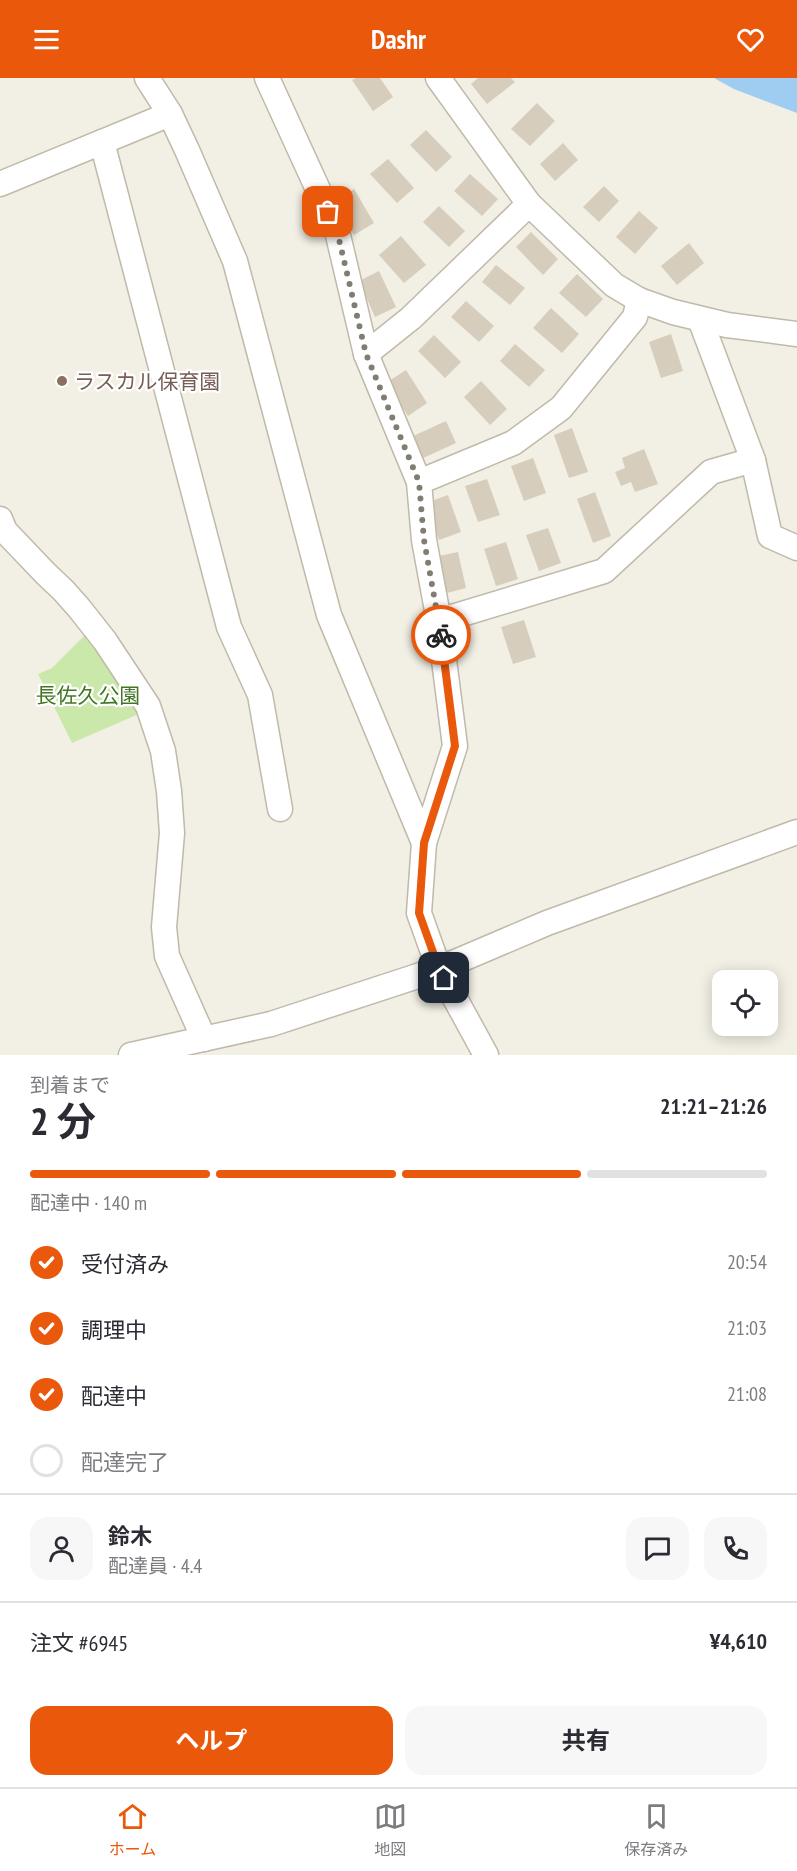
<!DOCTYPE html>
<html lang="ja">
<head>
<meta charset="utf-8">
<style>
	body { margin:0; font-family:"PT Sans Narrow","Noto Sans JP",sans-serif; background:#f7f7f7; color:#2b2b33; height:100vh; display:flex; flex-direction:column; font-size:22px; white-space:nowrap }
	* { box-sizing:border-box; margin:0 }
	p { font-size:20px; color:#7c7c81 }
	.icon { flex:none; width:33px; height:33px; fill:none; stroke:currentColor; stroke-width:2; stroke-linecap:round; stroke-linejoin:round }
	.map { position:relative; height:977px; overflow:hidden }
	.panel { display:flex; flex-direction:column; background:#fff; flex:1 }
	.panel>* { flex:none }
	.tools { position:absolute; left:712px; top:892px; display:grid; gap:12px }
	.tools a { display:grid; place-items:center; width:66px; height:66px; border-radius:12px; background:#fff; box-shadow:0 3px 15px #0003; font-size:30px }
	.pin { position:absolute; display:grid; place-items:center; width:51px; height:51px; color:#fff; margin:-26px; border-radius:12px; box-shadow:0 3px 9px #0006 }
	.courier { position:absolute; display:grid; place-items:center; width:60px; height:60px; margin:-30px; border:4px solid #ea580c; border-radius:50%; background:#fff; color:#222; box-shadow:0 2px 8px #0007 }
	.overview em { font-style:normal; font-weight:700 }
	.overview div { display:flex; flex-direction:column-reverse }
	.overview { display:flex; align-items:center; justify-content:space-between; height:102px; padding:0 30px }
	h1 { font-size:39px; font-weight:700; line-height:45px }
	.bar { display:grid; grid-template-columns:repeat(4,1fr); gap:9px 6px; align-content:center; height:72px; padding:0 30px }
	.bar i { height:8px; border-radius:4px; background:#e1e1e2 }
	.bar .current { background:#ea580c }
	.bar p { grid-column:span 4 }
	.line { display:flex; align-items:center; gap:15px; padding:0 30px; border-top:2px solid #e1e1e2 }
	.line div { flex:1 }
	.round { display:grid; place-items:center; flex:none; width:63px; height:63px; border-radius:18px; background:#f7f7f7 }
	ol { padding:0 30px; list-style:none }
	li { display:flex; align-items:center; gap:18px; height:66px }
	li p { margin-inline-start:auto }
	li .icon { padding:6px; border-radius:50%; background:#ea580c; color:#fff; stroke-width:4 }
	li:last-child { color:#7c7c81 }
	li i { width:33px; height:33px; border:3px solid #e1e1e2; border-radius:50% }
	.cta { display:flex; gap:12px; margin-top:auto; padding:12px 30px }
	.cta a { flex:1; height:69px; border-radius:18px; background:#ea580c; color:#fff; font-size:24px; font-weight:700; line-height:69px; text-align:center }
	.cta a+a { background:#f7f7f7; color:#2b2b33 }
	header { display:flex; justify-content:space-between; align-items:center; height:78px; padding:0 30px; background:#ea580c; color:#fff; font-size:27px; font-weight:700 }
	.tab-bar { display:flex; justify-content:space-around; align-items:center; height:84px; border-top:2px solid #e1e1e2; background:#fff; font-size:16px; color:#7c7c81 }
	.tab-bar a { display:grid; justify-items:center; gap:3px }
	.tab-bar .current { color:#ea580c }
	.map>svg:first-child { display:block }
	.green { fill:#cbe8ab }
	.water { fill:#9ecdf1 }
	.building { fill:#d7cdbc }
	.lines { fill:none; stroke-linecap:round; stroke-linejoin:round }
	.minor-casing { stroke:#c1b9aa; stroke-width:27 }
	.minor { stroke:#fff; stroke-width:24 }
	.done { stroke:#827d72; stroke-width:6; stroke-dasharray:0 10.8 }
	.route { stroke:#ea580c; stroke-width:8 }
	.education-dot { fill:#8d6e63; stroke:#fff; stroke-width:2 }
	.labels { text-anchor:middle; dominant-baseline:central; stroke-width:4.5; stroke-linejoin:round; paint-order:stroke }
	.education-label { font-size:21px; fill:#785e54; stroke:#fff; text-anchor:start }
	.park-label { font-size:21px; fill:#437726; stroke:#fff }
</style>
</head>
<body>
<header><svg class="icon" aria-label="menu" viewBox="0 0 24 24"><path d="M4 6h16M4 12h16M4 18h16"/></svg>Dashr<svg class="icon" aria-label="heart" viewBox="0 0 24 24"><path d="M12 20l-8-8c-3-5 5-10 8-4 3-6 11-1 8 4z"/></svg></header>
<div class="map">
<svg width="797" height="977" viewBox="0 0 797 977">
	<rect width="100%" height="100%" fill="#f2efe4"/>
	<!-- green -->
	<polygon class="green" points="88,554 141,635 72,665 38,596 52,590"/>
	<!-- water -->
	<polygon class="water" points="714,0 797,0 797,35 734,11"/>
	<!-- building -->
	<g class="building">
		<polygon points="356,0 380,0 393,19 373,33 352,2"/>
		<polygon points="478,0 511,0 515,4 487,26 471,6"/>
		<polygon points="537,25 555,43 530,68 511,51"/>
		<polygon points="426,52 452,79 436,94 410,67"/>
		<polygon points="563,65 578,82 555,103 540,86"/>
		<polygon points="388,81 414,110 397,125 370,96"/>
		<polygon points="470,96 498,121 482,138 454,113"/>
		<polygon points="604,108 619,123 599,144 583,129"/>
		<polygon points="354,111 374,145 354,157 333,124"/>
		<polygon points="439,128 465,153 449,169 423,144"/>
		<polygon points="639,133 658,150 635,176 616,159"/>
		<polygon points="531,154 558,181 543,197 516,169"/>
		<polygon points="401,158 426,187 404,205 379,177"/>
		<polygon points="689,165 704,185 677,207 661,188"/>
		<polygon points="496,187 525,210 510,227 482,204"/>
		<polygon points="379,193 396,229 375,239 359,203"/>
		<polygon points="577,196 603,221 586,239 559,215"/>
		<polygon points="466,223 494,248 479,264 451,239"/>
		<polygon points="551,230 579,256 562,275 533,250"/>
		<polygon points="671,256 683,293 661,300 649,264"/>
		<polygon points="434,257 461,284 445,300 418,273"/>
		<polygon points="515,266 545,292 529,309 500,283"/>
		<polygon points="406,292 427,325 408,338 386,305"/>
		<polygon points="481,303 507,331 490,347 464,319"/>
		<polygon points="446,343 456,365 421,381 411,359"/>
		<polygon points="572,350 588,394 569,400 554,357"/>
		<polygon points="644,371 658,406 635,414 631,404 621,408 615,394 625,390 622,380"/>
		<polygon points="533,380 546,415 524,423 511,388"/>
		<polygon points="487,401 500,437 478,444 465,408"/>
		<polygon points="595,414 611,458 593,465 577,421"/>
		<polygon points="448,417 461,454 439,462 426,425"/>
		<polygon points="548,450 561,485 539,493 526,457"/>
		<polygon points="506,464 518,501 496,508 484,471"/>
		<polygon points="458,474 466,510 443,516 434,479"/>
		<polygon points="524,542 536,579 513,586 501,549"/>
	</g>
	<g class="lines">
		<defs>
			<g id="minor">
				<polyline points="147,0 170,36 187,72 235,183 329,537 424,765"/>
				<polyline points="267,0 337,153 366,276 419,404 424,462 439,543 455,668 424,765 419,835 439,891 486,977"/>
				<polyline points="438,0 529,126 614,207 639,222 673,234 727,247 797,256"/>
				<polyline points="102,64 229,549 260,617 280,731"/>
				<polyline points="0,106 170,36"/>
				<polyline points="700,241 753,382 770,458 797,470"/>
				<polyline points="366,276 411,240 529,126"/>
				<polyline points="419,404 513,365 561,330 635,239 639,222"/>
				<polyline points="0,441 5,453 46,496 63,512 79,530 105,563 148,628 163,673 169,713 172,755 164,849 167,878 204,961"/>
				<polyline points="439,543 604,493 711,394 753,382"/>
				<polyline points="131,977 271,946 439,891 547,845 797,754"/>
			</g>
		</defs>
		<!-- minor casing -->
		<use href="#minor" class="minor-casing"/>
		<!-- minor -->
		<use href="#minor" class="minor"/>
	</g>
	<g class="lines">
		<!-- done -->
		<polyline class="done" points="328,134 337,153 366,276 419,404 424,462 441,557"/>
		<!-- route -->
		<polyline class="route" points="441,557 455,668 424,765 419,835 439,891 444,900"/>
	</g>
	<!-- markers -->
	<circle class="education-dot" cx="62" cy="303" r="6"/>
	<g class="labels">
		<!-- education labels -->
		<g class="education-label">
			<text x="74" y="303">ラスカル保育園</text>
		</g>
		<!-- park labels -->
		<g class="park-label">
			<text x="88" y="617">長佐久公園</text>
		</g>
	</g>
</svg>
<div class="tools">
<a><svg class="icon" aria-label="locate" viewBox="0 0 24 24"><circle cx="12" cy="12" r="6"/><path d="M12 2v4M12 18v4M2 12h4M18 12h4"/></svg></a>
</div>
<div class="pin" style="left:328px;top:134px;background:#ea580c"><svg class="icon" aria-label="bag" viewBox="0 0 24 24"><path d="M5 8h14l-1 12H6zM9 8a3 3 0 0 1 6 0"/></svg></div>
<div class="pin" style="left:444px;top:900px;background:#1f2937"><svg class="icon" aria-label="home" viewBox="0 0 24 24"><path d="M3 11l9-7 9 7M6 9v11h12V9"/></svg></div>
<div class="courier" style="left:441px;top:557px"><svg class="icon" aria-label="bike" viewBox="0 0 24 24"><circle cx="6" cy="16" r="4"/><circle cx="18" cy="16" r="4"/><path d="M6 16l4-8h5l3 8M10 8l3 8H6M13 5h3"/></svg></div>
</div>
<section class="panel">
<div class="overview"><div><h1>2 分</h1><p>到着まで</p></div><em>21:21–21:26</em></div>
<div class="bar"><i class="current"></i><i class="current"></i><i class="current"></i><i></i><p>配達中 · 140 m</p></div>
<ol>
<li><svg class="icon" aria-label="check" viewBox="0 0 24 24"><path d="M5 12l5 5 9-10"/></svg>受付済み<p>20:54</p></li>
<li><svg class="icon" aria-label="check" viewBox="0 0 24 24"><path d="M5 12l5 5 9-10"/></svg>調理中<p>21:03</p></li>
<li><svg class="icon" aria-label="check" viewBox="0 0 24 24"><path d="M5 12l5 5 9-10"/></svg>配達中<p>21:08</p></li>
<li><i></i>配達完了</li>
</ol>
<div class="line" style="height:108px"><a class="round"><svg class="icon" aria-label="person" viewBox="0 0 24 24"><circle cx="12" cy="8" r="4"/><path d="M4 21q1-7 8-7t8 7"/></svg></a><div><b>鈴木</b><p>配達員 · 4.4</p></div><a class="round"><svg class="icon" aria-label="chat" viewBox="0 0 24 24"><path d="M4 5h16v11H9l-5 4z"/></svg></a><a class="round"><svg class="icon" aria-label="phone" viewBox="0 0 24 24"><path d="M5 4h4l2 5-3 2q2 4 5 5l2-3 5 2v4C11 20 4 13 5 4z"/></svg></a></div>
<div class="line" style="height:78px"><div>注文 #6945</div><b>¥4,610</b></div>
<div class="cta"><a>ヘルプ</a><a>共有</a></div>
</section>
<nav class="tab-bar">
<a class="current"><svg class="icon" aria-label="home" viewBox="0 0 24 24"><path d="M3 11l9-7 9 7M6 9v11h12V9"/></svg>ホーム</a>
<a><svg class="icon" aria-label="map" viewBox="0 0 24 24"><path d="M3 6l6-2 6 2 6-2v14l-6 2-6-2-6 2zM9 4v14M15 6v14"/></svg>地図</a>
<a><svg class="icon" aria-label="saved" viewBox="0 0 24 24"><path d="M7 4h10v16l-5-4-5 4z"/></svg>保存済み</a>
</nav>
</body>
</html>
